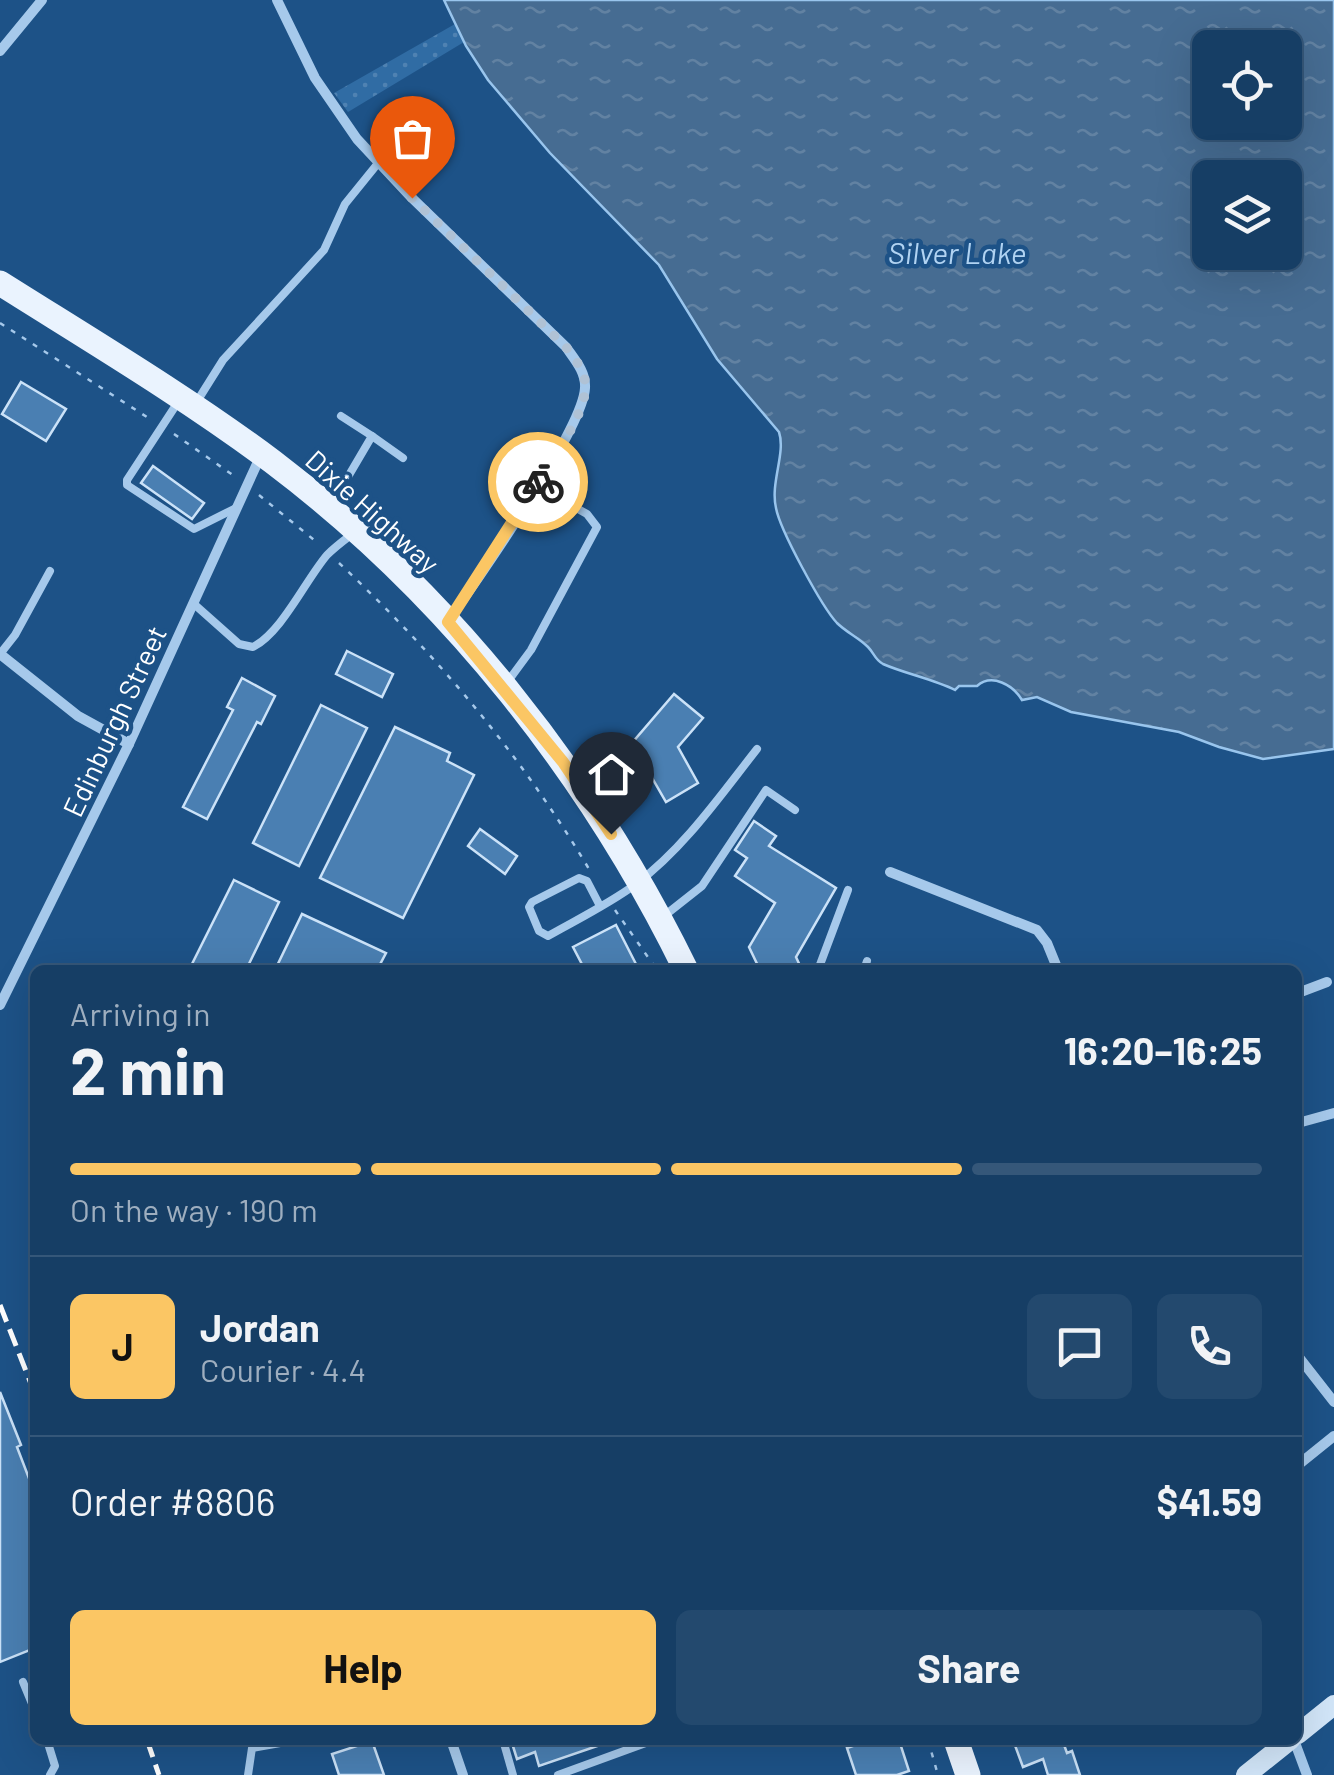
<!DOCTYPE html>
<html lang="en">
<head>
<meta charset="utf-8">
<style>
	body { margin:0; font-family:Barlow,sans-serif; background:#23496e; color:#f1f3f6; height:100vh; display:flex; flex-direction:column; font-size:38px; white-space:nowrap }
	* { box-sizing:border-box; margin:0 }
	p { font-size:32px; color:#9eaebf }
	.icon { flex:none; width:55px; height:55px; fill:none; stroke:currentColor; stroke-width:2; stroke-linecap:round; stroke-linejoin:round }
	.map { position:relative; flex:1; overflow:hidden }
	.sheet { position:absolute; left:30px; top:965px; width:1272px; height:780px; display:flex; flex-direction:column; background:#163e65; border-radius:15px; box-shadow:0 10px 40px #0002,0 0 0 2px #355779 }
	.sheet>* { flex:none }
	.tools { position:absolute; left:1192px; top:30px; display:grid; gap:20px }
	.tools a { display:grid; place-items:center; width:110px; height:110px; border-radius:15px; background:#163e65; box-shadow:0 10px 40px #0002,0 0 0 2px #355779; font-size:50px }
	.pin { position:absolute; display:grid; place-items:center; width:85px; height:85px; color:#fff; margin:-102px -42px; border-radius:50% 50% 50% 0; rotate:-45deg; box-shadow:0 0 10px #0007 }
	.pin .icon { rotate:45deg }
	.courier { position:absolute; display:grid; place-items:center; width:100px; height:100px; margin:-50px; border:8px solid #fbc664; border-radius:50%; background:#fff; color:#222; box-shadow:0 2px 12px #0007 }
	.head em { font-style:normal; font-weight:700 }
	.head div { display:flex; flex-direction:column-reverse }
	.head { display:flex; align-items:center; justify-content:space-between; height:170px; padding:0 40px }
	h1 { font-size:65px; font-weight:700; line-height:75px }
	.bar { display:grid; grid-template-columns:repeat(4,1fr); gap:15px 10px; align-content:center; height:120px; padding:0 40px }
	.bar i { height:12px; border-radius:8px; background:#355779 }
	.bar .active { background:#fbc664 }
	.bar p { grid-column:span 4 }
	.line { display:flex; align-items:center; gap:25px; padding:0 40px; border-top:2px solid #355779 }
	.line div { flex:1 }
	.round { display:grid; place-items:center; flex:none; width:105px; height:105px; border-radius:15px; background:#23496e }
	.cta { display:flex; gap:20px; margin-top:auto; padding:20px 40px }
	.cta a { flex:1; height:115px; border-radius:15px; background:#fbc664; color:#111; font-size:40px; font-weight:700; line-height:115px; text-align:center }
	.cta a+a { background:#23496e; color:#f1f3f6 }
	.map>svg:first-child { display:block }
	.park { fill:url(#park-dots) }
	.water { fill:url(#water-ripples); stroke:#99c5ed; stroke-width:2.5; fill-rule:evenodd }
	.building { fill:#4a7fb2; stroke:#cbe2f8; stroke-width:2.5 }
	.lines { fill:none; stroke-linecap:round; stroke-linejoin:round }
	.path { stroke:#a6c9eb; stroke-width:2.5; stroke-dasharray:5 8; stroke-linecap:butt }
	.lane { stroke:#a6c9eb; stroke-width:8 }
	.street { stroke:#a6c9eb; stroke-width:10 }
	.secondary { stroke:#d1e5f8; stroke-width:20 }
	.primary { stroke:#eaf3fe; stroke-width:25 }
	.rail { stroke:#fff; stroke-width:5; stroke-dasharray:18 8; stroke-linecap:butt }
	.done { stroke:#b0c2d5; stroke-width:10; stroke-dasharray:0 18 }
	.route { stroke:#fbc664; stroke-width:12 }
	.labels { text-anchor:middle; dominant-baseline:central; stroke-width:9; stroke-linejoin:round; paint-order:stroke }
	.street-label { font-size:28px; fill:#fff; stroke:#1d5287 }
	.water-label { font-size:30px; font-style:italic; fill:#b1d3f2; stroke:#1d5287 }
</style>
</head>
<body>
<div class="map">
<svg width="1334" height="1775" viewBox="0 0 1334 1775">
	<defs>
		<pattern id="park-dots" width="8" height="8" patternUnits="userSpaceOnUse" patternTransform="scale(2.5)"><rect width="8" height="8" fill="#306ca4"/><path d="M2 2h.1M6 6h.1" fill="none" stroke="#4f82b2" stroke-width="1.8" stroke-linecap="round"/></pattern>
		<pattern id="water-ripples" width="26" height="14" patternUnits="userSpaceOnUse" patternTransform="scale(2.5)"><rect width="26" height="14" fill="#466c92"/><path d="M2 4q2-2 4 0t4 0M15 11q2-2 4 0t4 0" fill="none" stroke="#6282a2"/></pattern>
	</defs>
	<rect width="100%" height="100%" fill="#1d5287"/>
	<!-- park -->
	<polygon class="park" points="455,24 464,42 348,112 334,93"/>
	<!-- water -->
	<path class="water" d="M444,0h890v749l-71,10 -44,-12 -40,-15 -108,-20 -34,-15 -15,3c-9,-15 -30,-27 -45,-14h-18l-4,4c-22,-11 -49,-16 -72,-26 -8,-4 -9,-11 -15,-17 -9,-9 -22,-15 -31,-24 -15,-16 -57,-93 -61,-115 -6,-25 10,-55 3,-76l-62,-73 -58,-94 -109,-112 -62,-73 -22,-34zM1210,48h75v74h-75zM1210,178h75v74h-75z"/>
	<!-- building -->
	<g class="building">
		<polygon points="21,382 66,409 46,441 2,414"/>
		<polygon points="153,466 204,503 192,519 141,483"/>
		<polygon points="347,651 393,674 382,697 336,674"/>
		<polygon points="242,678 275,696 261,724 257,722 207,819 183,807 233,710 227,707"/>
		<polygon points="674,694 703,718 678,747 698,783 666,802 632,743"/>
		<polygon points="321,705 367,728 299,866 253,843"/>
		<polygon points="395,727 450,753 447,761 474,775 403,918 320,878"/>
		<polygon points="754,821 776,836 769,846 836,888 796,957 802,970 760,970 749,947 775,903 735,876 747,858 735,850"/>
		<polygon points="480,829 517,856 505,874 468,846"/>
		<polygon points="234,880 279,902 246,970 189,970"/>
		<polygon points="302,914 386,953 377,970 275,970"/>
		<polygon points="616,925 639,970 585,970 573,947"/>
		<polygon points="0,1392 21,1445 17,1447 35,1494 35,1648 0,1662"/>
		<polygon points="511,1740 608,1740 609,1742 539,1766 535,1752 517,1759"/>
		<polygon points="870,1740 899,1740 909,1771 897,1775 856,1775 847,1748"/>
		<polygon points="1013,1740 1063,1742 1067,1753 1072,1751 1080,1775 1048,1775 1043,1759 1023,1767"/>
		<polygon points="372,1741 384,1775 339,1775 332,1754"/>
	</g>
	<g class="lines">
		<!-- path -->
		<g class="path">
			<polyline points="0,323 150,419"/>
			<polyline points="174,434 237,478"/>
			<polyline points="259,495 319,544"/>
			<path d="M339,563c97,91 182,192 250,306"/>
			<polyline points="615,910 657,970"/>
			<polyline points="928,1740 938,1775"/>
		</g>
		<!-- lane -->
		<g class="lane">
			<polyline points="178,402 127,480 127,485 194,529 236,508"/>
			<polyline points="196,403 223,360 324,250 345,204 379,162"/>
			<polyline points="372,436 403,458"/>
			<polyline points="332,504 372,436 341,416"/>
			<path d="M194,604l45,40 14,3c29,-15 52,-66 74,-92 7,-7 16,-14 24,-20"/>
			<polyline points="0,654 15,635 50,571"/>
			<polyline points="506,684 531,650 597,527 587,514 537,486"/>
			<path d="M600,906l-13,-25 -8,-3 -47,24 -3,5 10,24 9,5c30,-17 61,-32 88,-52 48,-36 84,-88 121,-135"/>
			<polyline points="664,916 702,886 766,790 795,810"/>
			<polyline points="818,970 848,890"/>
			<polyline points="864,970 867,961"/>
			<polyline points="23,1682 35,1711"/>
			<polyline points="47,1740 55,1766 50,1775"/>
			<polyline points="503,1740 513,1775"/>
			<polyline points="248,1775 252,1748 297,1740"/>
			<polyline points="558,1775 654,1740"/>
		</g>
		<!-- street -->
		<g class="street">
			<path d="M277,0l38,78 42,61 55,59 154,149c9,13 20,25 19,41 -2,41 -108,192 -137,233"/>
			<polyline points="0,51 42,0"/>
			<polyline points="0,654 78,716 129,744"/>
			<polyline points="890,872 1037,930 1047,943 1058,970"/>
			<polyline points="1298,993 1327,982"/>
			<polyline points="0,1005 129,744 261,455"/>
			<polyline points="1298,1123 1334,1113"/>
			<polyline points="1298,1356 1334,1402"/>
			<polyline points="1298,1465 1334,1436"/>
			<polyline points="451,1740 463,1775"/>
			<polyline points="1294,1740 1307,1775"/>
		</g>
		<!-- secondary -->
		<g class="secondary">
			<polyline points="1298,1734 1334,1705"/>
			<polyline points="1246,1775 1290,1740"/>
		</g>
		<!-- primary -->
		<g class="primary">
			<path d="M0,283c92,58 186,114 273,179 175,132 317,312 413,508"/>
			<polyline points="956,1740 968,1775"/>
		</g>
		<!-- rail -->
		<g class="rail">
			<polyline points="0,1305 35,1394"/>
			<polyline points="147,1740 159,1775"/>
		</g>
	</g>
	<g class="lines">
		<!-- done -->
		<path class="done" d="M412,198l154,149c7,10 18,22 19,35 4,29 -32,75 -47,100"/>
		<!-- route -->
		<polyline class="route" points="538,482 448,622 563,762 611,834"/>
	</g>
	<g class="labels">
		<!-- street labels -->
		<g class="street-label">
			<text transform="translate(373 511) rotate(42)">Dixie Highway</text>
			<text transform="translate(114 721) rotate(-65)">Edinburgh Street</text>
		</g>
		<!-- water labels -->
		<g class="water-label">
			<text x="957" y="252">Silver Lake</text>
		</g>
	</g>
</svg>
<div class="tools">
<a><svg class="icon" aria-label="locate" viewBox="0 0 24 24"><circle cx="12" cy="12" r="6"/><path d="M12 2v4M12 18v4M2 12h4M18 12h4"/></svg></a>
<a><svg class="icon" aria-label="layers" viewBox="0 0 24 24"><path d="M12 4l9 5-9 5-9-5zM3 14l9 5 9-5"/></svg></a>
</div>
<div class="pin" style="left:412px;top:198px;background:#ea580c"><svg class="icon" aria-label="bag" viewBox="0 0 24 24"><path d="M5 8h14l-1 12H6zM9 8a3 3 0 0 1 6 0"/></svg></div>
<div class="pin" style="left:611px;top:834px;background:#1f2937"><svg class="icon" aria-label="home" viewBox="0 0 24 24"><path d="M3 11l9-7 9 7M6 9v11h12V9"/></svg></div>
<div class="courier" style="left:538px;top:482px"><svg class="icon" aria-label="bike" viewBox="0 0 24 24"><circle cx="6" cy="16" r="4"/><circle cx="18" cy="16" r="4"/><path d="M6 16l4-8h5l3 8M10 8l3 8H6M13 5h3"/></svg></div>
<section class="sheet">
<div class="head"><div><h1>2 min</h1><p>Arriving in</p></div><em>16:20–16:25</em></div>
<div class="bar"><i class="active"></i><i class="active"></i><i class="active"></i><i></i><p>On the way · 190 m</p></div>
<div class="line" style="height:180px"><b class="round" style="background:#fbc664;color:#111">J</b><div><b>Jordan</b><p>Courier · 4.4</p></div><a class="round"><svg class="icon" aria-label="chat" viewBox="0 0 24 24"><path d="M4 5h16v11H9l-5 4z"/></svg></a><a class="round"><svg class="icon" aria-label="phone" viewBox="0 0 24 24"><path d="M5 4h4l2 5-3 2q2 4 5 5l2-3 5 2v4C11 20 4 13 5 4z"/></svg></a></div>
<div class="line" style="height:130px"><div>Order #8806</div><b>$41.59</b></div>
<div class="cta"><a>Help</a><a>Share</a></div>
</section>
</div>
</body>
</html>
